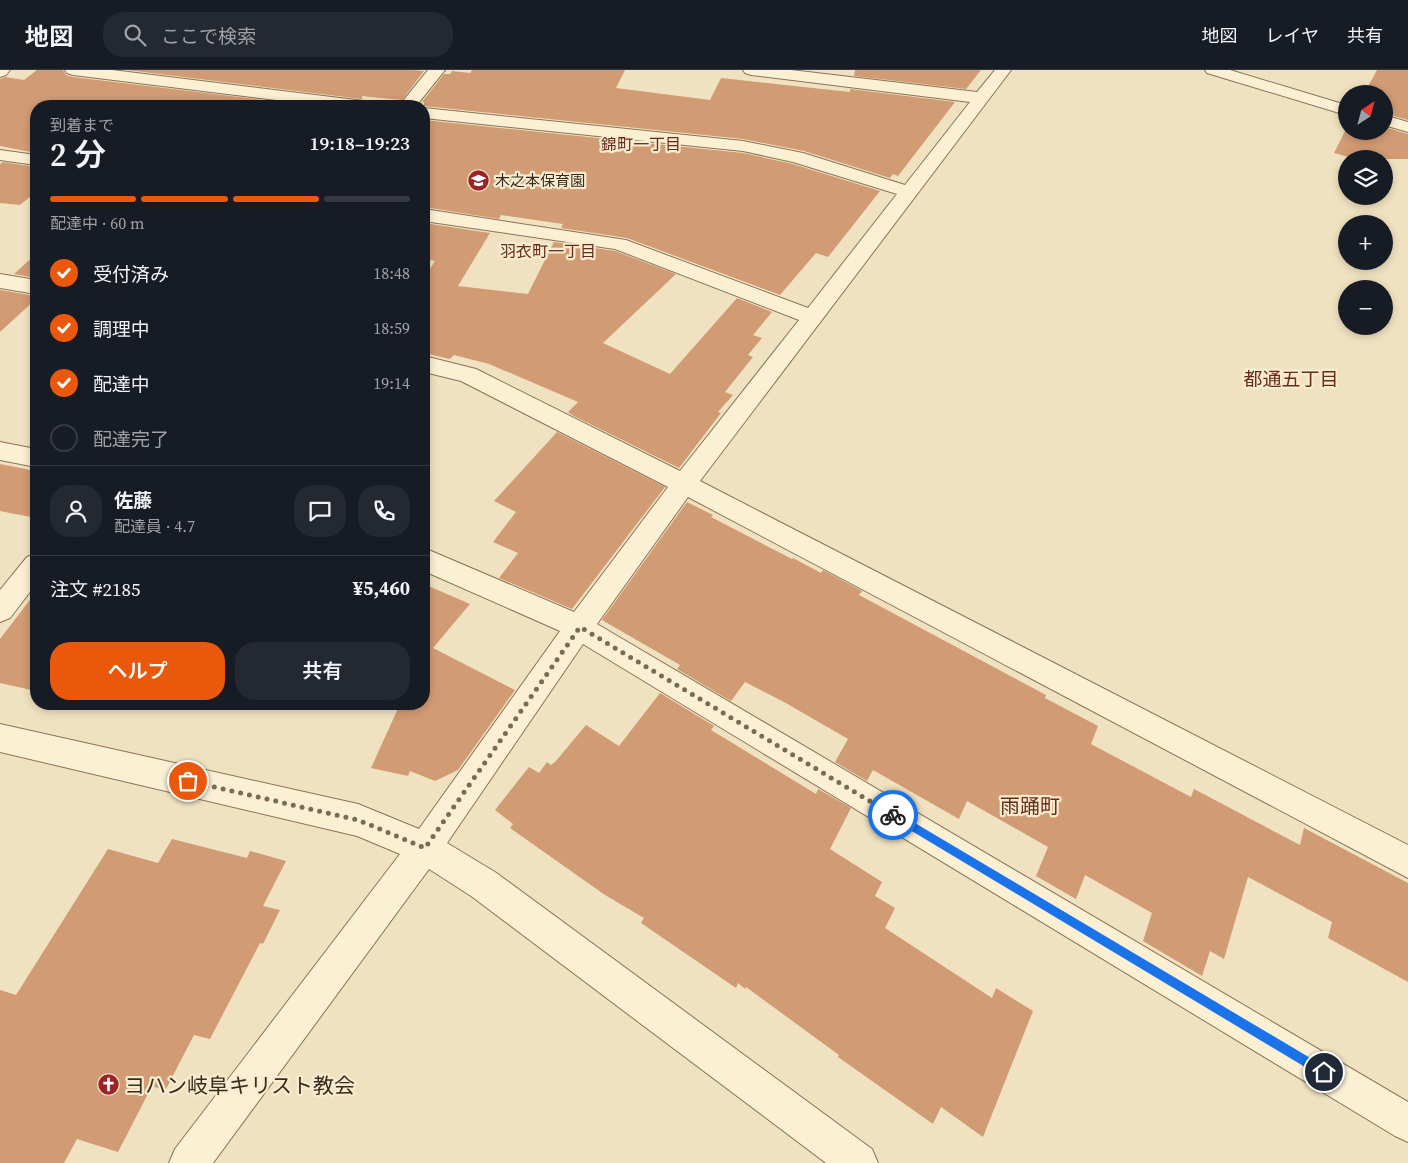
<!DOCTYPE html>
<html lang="ja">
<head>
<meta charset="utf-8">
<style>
	body { margin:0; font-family:"Source Serif 4","Noto Sans JP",serif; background:#242831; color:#f1f3f6; height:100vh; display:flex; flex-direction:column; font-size:19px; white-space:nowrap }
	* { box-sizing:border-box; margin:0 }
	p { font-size:16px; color:#9ea1a6 }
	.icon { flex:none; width:28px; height:28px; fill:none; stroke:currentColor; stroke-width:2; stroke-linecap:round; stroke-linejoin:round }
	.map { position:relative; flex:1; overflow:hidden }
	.sheet { position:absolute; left:30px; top:30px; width:400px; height:610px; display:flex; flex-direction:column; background:#171b24; border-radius:20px; box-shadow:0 2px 8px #0003 }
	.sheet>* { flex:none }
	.needle { width:32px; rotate:36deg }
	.controls { position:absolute; left:1338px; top:15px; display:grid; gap:10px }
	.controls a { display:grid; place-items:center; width:55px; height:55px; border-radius:50%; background:#171b24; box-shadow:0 2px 8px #0003; font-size:25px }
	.pin { position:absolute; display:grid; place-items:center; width:42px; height:42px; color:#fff; margin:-21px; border:2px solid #fff; border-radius:50%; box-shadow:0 1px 5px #0007 }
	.courier { position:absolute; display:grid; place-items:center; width:50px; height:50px; margin:-25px; border:4px solid #1a73e8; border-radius:50%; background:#fff; color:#222; box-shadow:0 1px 6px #0007 }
	.head em { font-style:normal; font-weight:600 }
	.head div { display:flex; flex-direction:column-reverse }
	.head { display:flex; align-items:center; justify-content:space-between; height:85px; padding:0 20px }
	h1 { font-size:32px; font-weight:600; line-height:38px }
	.bar { display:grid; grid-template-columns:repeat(4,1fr); gap:8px 5px; align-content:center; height:60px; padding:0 20px }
	.bar i { height:6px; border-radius:4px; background:#363941 }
	.bar .selected { background:#ea580c }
	.bar p { grid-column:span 4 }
	.line { display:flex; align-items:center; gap:12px; padding:0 20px; border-top:1px solid #363941 }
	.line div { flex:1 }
	.round { display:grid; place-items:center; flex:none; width:52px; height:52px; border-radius:20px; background:#242831 }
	ol { padding:0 20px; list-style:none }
	li { display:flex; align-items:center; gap:15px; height:55px }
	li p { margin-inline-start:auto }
	li .icon { padding:5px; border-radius:50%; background:#ea580c; color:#fff; stroke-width:4 }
	li:last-child { color:#9ea1a6 }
	li i { width:28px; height:28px; border:2px solid #363941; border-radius:50% }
	.action { display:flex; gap:10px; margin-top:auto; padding:10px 20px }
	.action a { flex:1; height:58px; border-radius:20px; background:#ea580c; color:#fff; font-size:20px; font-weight:600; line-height:58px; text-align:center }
	.action a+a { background:#242831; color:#f1f3f6 }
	header { display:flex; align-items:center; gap:30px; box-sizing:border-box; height:70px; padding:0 25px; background:#171b24; border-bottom:1px solid #363941 }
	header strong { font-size:24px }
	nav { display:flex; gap:28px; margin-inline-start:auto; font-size:18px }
	.search { width:350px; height:45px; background:#242831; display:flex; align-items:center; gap:12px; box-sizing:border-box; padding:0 18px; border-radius:20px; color:#9ea1a6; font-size:19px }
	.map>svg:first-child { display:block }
	.building { fill:#d19b74 }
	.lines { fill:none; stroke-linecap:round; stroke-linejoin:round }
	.minor-casing { stroke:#8b7357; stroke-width:2 }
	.minor { fill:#fbefd4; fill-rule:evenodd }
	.route { fill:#1a73e8 }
	.done { stroke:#796b55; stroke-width:5; stroke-dasharray:0 9 }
	.labels { text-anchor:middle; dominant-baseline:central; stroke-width:4.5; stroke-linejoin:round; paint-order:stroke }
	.far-poi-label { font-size:15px; fill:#392b1c; stroke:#f7ecd0; text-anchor:start }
	.far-neighbourhood-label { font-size:16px; fill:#692a19; stroke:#f7ecd0 }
	.neighbourhood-label { font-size:19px; fill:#692a19; stroke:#f7ecd0 }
	.quarter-label { font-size:20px; fill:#692a19; stroke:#f7ecd0 }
	.near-poi-label { font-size:21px; fill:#392b1c; stroke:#f7ecd0; text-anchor:start }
</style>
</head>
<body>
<header>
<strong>地図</strong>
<div class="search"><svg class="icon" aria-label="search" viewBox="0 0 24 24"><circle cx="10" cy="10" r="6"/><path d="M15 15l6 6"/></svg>ここで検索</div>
<nav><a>地図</a><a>レイヤ</a><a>共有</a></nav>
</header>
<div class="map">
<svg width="1408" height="1093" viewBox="0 0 1408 1093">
	<rect width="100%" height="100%" fill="#f0e2c0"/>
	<!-- building -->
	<g class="building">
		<polygon points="37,0 63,0 66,5 73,7 313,36 36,36 36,83 0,76 0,9 5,7 24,10"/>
		<polygon points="127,0 413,0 424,1 402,30 362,26 362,29"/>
		<polygon points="472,0 625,0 616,18 710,30 721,8 850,22 850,19 955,32 898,106 893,104 890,108 804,81 743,69 424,36 424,32 422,32 444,4 450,4 452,1 470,3"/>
		<polygon points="855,0 981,0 966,19 854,6"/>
		<polygon points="1377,0 1408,0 1408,50 1384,43 1384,24 1364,24"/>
		<polygon points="424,50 743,83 793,94 880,121 828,187 816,183 780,225 627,168 561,158 563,154 501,145 499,149 424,137"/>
		<polygon points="1384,57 1408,64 1408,89 1356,89 1334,83 1346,59 1346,61 1384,61"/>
		<polygon points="3,92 36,97 36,122 20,135 0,133 0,94"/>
		<polygon points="424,153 490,163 458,216 528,224 554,172 615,181 676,204 603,273 670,304 737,228 772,242 753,265 762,268 748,285 753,287 725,322 733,325 718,342 721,343 679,398 572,345 568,342 578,332 489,294 454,285 450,289 424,283 424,208 435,191 424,189"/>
		<polygon points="36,184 36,208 14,204"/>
		<polygon points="0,220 36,226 36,229 0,262"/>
		<polygon points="557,362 665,417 572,539 499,508 518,483 493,472 516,442 494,431"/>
		<polygon points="0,394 36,401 36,448 0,441"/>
		<polygon points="687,432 713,445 711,447 792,489 793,488 821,503 823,500 862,521 859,525 1046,625 1045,628 1098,656 1091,674 1191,727 1194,719 1300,775 1304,758 1408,813 1408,912 1328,868 1332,852 1248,807 1224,889 1210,881 1202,906 1143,871 1152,843 1085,805 1076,829 1036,806 1048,777 967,731 959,749 873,700 867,711 835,692 848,669 784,632 745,612 731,631 677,599 680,595 602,550"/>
		<polygon points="424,514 470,534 433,578 515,620 458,700 435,711 410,701 408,706 371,698 400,634 424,634"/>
		<polygon points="36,522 36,621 0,613 0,569"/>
		<polygon points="660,623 714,656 711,660 816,724 818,719 851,738 830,779 882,812 875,826 895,838 885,858 992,928 996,918 1033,941 983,1067 941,1037 933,1054 838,987 839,985 746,917 745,919 738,913 736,918 641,853 644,848 605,825 510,758 513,754 495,740 529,697 539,703 547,692 551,695 556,691 586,655 619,676"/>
		<polygon points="172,769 247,788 250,781 286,791 263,836 280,840 263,874 260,873 210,969 194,965 165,1021 152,1016 118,1082 77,1069 64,1093 0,1093 0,920 16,925 108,779 158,793"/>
	</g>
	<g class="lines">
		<defs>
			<g id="minor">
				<polygon points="0,0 10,0 6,5 0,7"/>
				<polygon points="65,0 112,0 364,31 370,32 372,36 326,36 73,5 67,3"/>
				<polygon points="428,0 445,0 416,36 399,36"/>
				<polygon points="743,0 791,0 977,22 995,0 1011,0 700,411 1408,775 1408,808 688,427 597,554 1408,1032 1408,1072 1395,1066 583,574 447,773 495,802 872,1079 878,1093 826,1093 471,826 429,799 213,1093 169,1093 175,1079 400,784 357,766 0,682 0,654 358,734 419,759 560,561 424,501 424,478 574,542 668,417 461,311 424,302 424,286 476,299 680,401 799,250 615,179 424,151 424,139 626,170 808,238 897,124 793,92 743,81 424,48 424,38 743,71 803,83 905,115 970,32 751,5 745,3"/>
				<polygon points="1205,0 1230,0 1346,35 1346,45 1207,3"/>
				<polygon points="1384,45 1408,52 1408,62 1384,55"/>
				<polygon points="0,80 36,85 36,95 0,90"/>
				<polygon points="0,204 36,210 36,224 0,218"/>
				<polygon points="0,372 36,379 36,397 0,390"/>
				<polygon points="36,484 36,514 10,548 0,552 0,520 27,487"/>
			</g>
		</defs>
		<!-- minor casing -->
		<use href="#minor" class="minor-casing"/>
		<!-- minor -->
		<use href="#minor" class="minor"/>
	</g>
	<!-- route -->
	<polygon class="route" points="893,740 1327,998 1329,1002 1327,1006 1324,1007 1320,1006 890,748 888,745"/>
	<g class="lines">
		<!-- done -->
		<polyline class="done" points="188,711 358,750 425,778 580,557 893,745"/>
	</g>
	<!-- icons -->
	<defs>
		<symbol id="school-disc" viewBox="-11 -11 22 22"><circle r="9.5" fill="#9d2424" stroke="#f7ecd0"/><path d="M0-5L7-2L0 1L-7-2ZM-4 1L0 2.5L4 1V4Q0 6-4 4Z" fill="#fff"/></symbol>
		<symbol id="church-disc" viewBox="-11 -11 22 22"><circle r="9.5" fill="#9d2424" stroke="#f7ecd0"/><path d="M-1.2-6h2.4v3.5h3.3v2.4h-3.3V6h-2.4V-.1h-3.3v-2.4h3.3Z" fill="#fff"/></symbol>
	</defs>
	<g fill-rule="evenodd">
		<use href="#school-disc" x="466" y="98" width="25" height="25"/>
		<use href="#church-disc" x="96" y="1002" width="25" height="25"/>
	</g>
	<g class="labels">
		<!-- far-poi labels -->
		<g class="far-poi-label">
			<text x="495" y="110">木之本保育園</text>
		</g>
		<!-- far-neighbourhood labels -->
		<g class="far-neighbourhood-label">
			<text x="641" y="74">錦町一丁目</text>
			<text x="548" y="181">羽衣町一丁目</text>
		</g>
		<!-- neighbourhood labels -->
		<g class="neighbourhood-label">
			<text x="1291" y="309">都通五丁目</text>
		</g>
		<!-- quarter labels -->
		<g class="quarter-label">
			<text x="1030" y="736">雨踊町</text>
		</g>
		<!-- near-poi labels -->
		<g class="near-poi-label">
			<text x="124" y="1015">ヨハン岐阜キリスト教会</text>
		</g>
	</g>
</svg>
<div class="controls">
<a><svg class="needle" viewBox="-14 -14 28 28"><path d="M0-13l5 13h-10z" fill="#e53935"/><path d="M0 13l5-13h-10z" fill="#9ea1a6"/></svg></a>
<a><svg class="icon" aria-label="layers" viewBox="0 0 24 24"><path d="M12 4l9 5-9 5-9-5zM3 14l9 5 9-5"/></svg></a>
<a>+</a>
<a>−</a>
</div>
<div class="pin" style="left:188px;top:711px;background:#ea580c"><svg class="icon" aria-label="bag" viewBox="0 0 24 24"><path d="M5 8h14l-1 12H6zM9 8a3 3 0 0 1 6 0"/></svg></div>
<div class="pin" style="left:1324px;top:1002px;background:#1f2937"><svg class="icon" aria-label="home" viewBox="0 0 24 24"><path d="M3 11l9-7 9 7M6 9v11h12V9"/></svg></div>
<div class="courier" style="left:893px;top:745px"><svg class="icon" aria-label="bike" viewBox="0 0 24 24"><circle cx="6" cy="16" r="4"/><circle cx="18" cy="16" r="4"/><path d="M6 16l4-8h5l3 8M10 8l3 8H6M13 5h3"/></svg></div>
<section class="sheet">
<div class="head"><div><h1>2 分</h1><p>到着まで</p></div><em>19:18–19:23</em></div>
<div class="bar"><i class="selected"></i><i class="selected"></i><i class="selected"></i><i></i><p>配達中 · 60 m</p></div>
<ol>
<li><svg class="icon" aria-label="check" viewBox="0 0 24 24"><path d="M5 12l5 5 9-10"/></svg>受付済み<p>18:48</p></li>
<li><svg class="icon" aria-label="check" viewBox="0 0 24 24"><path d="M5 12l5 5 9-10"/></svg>調理中<p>18:59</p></li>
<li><svg class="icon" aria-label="check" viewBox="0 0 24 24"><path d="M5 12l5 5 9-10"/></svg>配達中<p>19:14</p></li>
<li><i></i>配達完了</li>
</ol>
<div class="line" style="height:90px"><a class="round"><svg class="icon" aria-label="person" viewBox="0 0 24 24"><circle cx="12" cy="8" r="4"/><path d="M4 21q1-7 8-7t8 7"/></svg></a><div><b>佐藤</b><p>配達員 · 4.7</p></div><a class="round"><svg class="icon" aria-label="chat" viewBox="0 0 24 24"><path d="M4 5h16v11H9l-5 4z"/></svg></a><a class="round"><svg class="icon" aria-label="phone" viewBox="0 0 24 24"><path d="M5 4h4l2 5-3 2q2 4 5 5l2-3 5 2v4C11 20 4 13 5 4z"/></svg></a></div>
<div class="line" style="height:65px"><div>注文 #2185</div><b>¥5,460</b></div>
<div class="action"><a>ヘルプ</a><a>共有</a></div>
</section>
</div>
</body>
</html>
